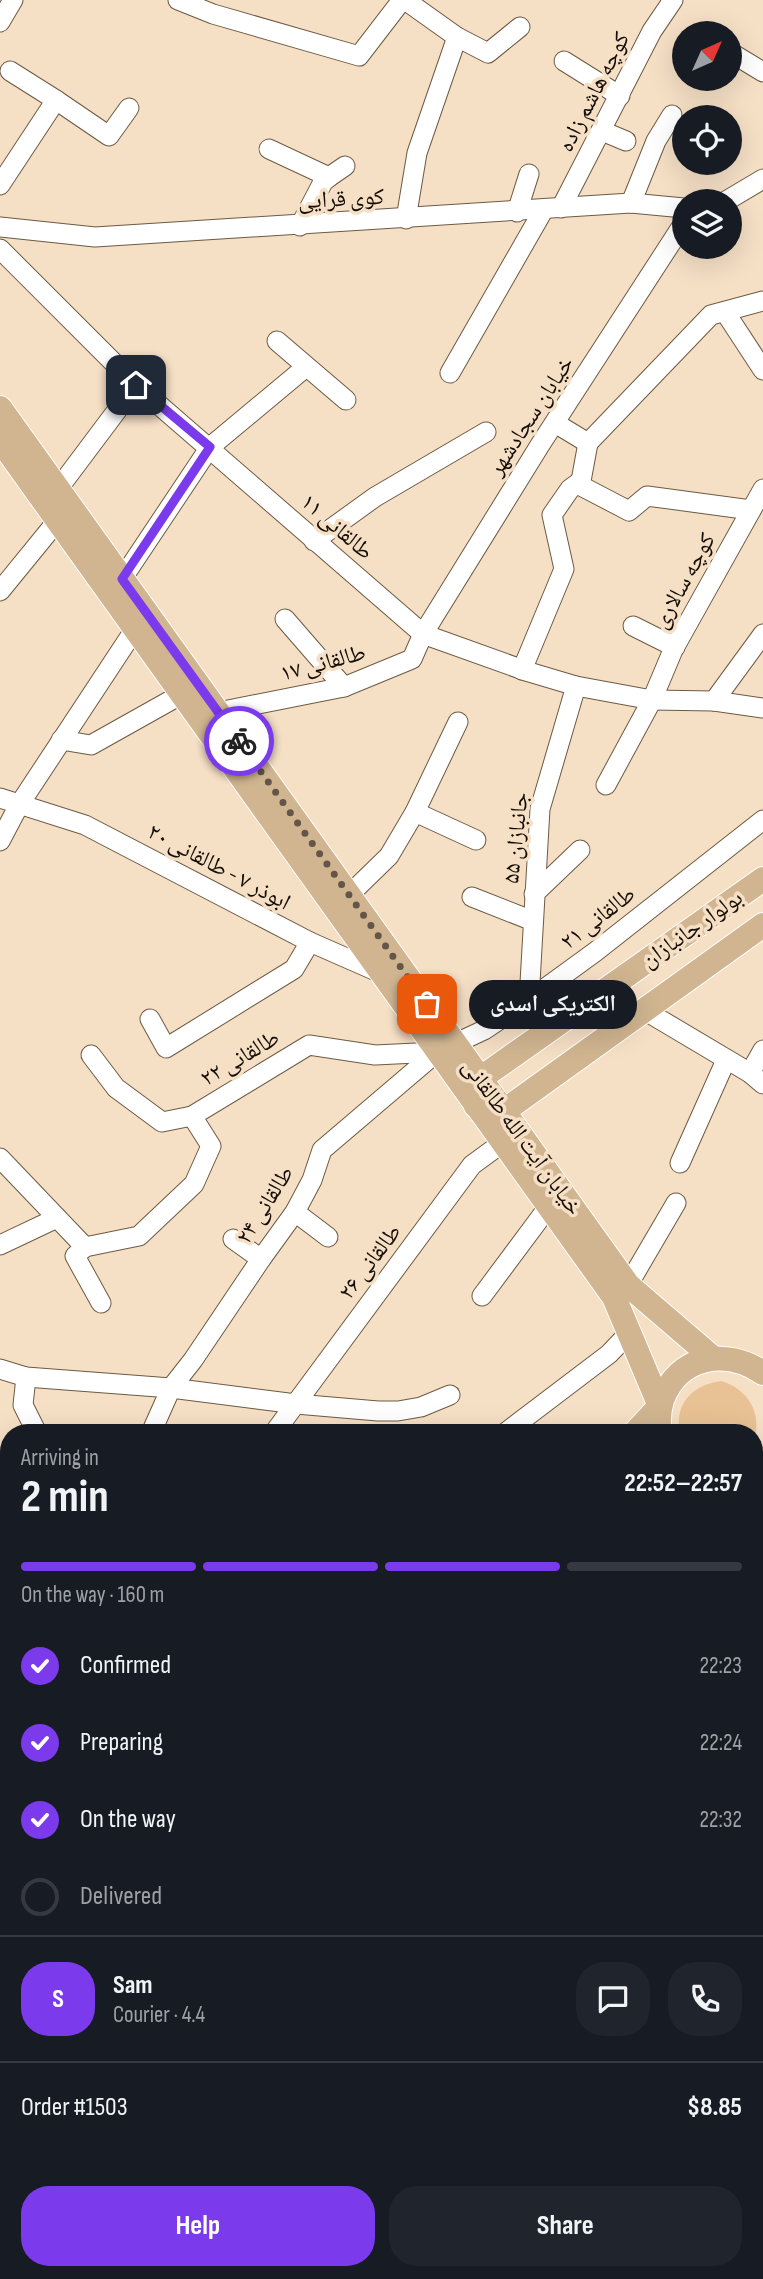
<!DOCTYPE html>
<html lang="en">
<head>
<meta charset="utf-8">
<style>
	body { margin:0; font-family:"Sofia Sans Condensed","Noto Naskh Arabic",sans-serif; background:#20242c; color:#f1f3f6; height:100vh; display:flex; flex-direction:column; font-size:26px; white-space:nowrap }
	* { box-sizing:border-box; margin:0 }
	p { font-size:23px; color:#9ea1a6 }
	.icon { flex:none; width:38px; height:38px; fill:none; stroke:currentColor; stroke-width:2; stroke-linecap:round; stroke-linejoin:round }
	.map { position:relative; flex:1; overflow:hidden }
	.sheet { position:absolute; left:0px; top:1424px; width:763px; height:856px; display:flex; flex-direction:column; background:#171b24; border-radius:28px 28px 0 0; box-shadow:0 7px 28px #0002 }
	.sheet>* { flex:none }
	.needle { width:46px; rotate:45deg }
	.tools { position:absolute; left:672px; top:21px; display:grid; gap:14px }
	.tools a { display:grid; place-items:center; width:70px; height:70px; border-radius:50%; background:#171b24; box-shadow:0 7px 28px #0002; font-size:35px }
	.pin { position:absolute; display:grid; place-items:center; width:60px; height:60px; color:#fff; margin:-30px; border-radius:14px; box-shadow:0 4px 10px #0006 }
	.courier { position:absolute; display:grid; place-items:center; width:70px; height:70px; margin:-35px; border:5px solid #7c3aed; border-radius:50%; background:#fff; color:#222; box-shadow:0 2px 9px #0007 }
	.bubble { position:absolute; height:49px; border-radius:24px; background:#171b24; box-shadow:0 7px 28px #0002; font-size:23px; font-weight:700; line-height:49px; text-align:center }
	.head em { font-style:normal; font-weight:700 }
	.head div { display:flex; flex-direction:column-reverse }
	.head { display:flex; align-items:center; justify-content:space-between; height:119px; padding:0 21px }
	h1 { font-size:46px; font-weight:700; line-height:52px }
	.bar { display:grid; grid-template-columns:repeat(4,1fr); gap:10px 7px; align-content:center; height:84px; padding:0 21px }
	.bar i { height:9px; border-radius:5px; background:#363941 }
	.bar .selected { background:#7c3aed }
	.bar p { grid-column:span 4 }
	.line { display:flex; align-items:center; gap:18px; padding:0 21px; border-top:2px solid #363941 }
	.line div { flex:1 }
	.round { display:grid; place-items:center; flex:none; width:74px; height:74px; border-radius:28px; background:#20242c }
	ol { padding:0 21px; list-style:none }
	li { display:flex; align-items:center; gap:21px; height:77px }
	li p { margin-inline-start:auto }
	li .icon { padding:7px; border-radius:50%; background:#7c3aed; color:#fff; stroke-width:4 }
	li:last-child { color:#9ea1a6 }
	li i { width:38px; height:38px; border:4px solid #363941; border-radius:50% }
	.primary-button { display:flex; gap:14px; margin-top:auto; padding:14px 21px }
	.primary-button a { flex:1; height:80px; border-radius:28px; background:#7c3aed; color:#fff; font-size:28px; font-weight:700; line-height:80px; text-align:center }
	.primary-button a+a { background:#20242c; color:#f1f3f6 }
	.map>svg:first-child { display:block }
	.green { fill:#e8c295 }
	.lines { fill:none; stroke-linecap:round; stroke-linejoin:round }
	.canal { stroke:#dfa558; stroke-width:19 }
	.minor-casing { stroke:#6d5a43; stroke-width:21 }
	.major-casing { stroke:#fff; stroke-width:26 }
	.minor { stroke:#fff; stroke-width:19 }
	.major { stroke:#d0b590; stroke-width:24 }
	.done { stroke:#635648; stroke-width:7; stroke-dasharray:0 12.6 }
	.route { stroke:#7c3aed; stroke-width:9 }
	.labels { text-anchor:middle; dominant-baseline:central; stroke-width:7; stroke-linejoin:round; paint-order:stroke }
	.street-label { font-size:23px; fill:#140d05; stroke:#f5dfc5 }
</style>
</head>
<body>
<div class="map">
<svg width="763" height="2279" viewBox="0 0 763 2279">
	<rect width="100%" height="100%" fill="#f5dfc5"/>
	<!-- green -->
	<g class="green">
		<path d="M721,1381c26,7 42,32 33,60v-8h-74c-6,-29 12,-48 41,-52z"/>
		<polygon points="0,1553 4,1554 9,1563 9,1775 0,1782"/>
	</g>
	<g class="lines">
		<!-- canal -->
		<g class="canal">
			<polyline points="754,1914 763,1908"/>
			<polyline points="224,2279 233,2272"/>
		</g>
		<defs>
			<g id="minor">
				<polyline points="178,0 213,14 359,56 402,0"/>
				<polyline points="405,0 457,37 488,53 520,27"/>
				<polyline points="0,22 13,0"/>
				<polyline points="730,52 763,72"/>
				<polyline points="564,61 620,96"/>
				<polyline points="56,100 109,136 129,108"/>
				<polyline points="602,131 626,141"/>
				<polyline points="269,149 329,177 345,166"/>
				<polyline points="0,185 56,100 10,71"/>
				<polyline points="726,201 763,179"/>
				<polyline points="631,203 656,141 672,115"/>
				<polyline points="561,208 652,31 673,0"/>
				<polyline points="517,212 529,174"/>
				<polyline points="406,219 417,153 457,37"/>
				<polyline points="300,226 323,182 329,177"/>
				<polyline points="0,227 95,237 631,203 684,208"/>
				<polyline points="0,249 136,385 423,634 529,672 576,686 652,700 714,701 763,634"/>
				<polyline points="725,312 763,370"/>
				<polyline points="277,341 346,400"/>
				<polyline points="450,373 544,209"/>
				<polyline points="555,423 588,443 711,315 763,301"/>
				<polyline points="588,443 581,481 583,487 629,511 647,496 751,510"/>
				<polyline points="58,489 136,385"/>
				<polyline points="314,541 375,497 486,432"/>
				<polyline points="122,579 210,447 306,367"/>
				<polyline points="0,591 58,520"/>
				<polyline points="285,619 344,687"/>
				<polyline points="633,626 675,647"/>
				<polyline points="522,670 564,569 552,515 570,489 581,481"/>
				<polyline points="714,701 763,708"/>
				<polyline points="218,712 344,687 412,659 423,634 540,445 680,229 684,226"/>
				<polyline points="61,740 91,745 182,694"/>
				<polyline points="606,785 652,700 673,650 763,489"/>
				<polyline points="0,798 85,825 310,942 383,974"/>
				<polyline points="415,812 476,840"/>
				<polyline points="0,841 19,805 135,629"/>
				<polyline points="534,894 580,850"/>
				<polyline points="349,895 389,856 415,812 458,722"/>
				<polyline points="472,897 533,921"/>
				<polyline points="529,1000 540,809 576,686"/>
				<polyline points="644,1010 750,1073 763,1084"/>
				<polyline points="150,1019 166,1048 294,969 310,942"/>
				<polyline points="91,1055 116,1088 162,1122 192,1116"/>
				<polyline points="750,1073 763,1050"/>
				<polyline points="0,1158 85,1247"/>
				<polyline points="680,1163 726,1060"/>
				<polyline points="295,1212 328,1237"/>
				<polyline points="233,1239 261,1259"/>
				<polyline points="0,1245 57,1218"/>
				<polyline points="628,1285 676,1203"/>
				<polyline points="482,1296 549,1206"/>
				<polyline points="101,1303 75,1256 85,1247 139,1236 194,1184 211,1146 192,1116 309,1045 375,1055 437,1052"/>
				<polyline points="0,1369 26,1377 171,1388 296,1404 378,1411 398,1411 421,1407 450,1395"/>
				<polyline points="26,1377 23,1405 37,1433"/>
				<polyline points="151,1433 171,1388 193,1360 261,1259 295,1212 312,1180 322,1150 437,1052 484,1030 529,1000 595,952 763,820"/>
				<polyline points="274,1433 472,1165 513,1135"/>
				<polyline points="505,1433 609,1354 629,1333"/>
				<polyline points="754,1505 763,1512"/>
				<polyline points="0,1528 9,1530"/>
				<polyline points="754,1646 763,1630"/>
				<polyline points="754,1661 763,1671"/>
				<polyline points="754,1847 763,1860"/>
				<polyline points="754,1891 763,1885"/>
				<polyline points="754,1945 763,1939"/>
				<polyline points="0,1981 9,1989"/>
				<polyline points="754,1983 763,1991"/>
				<polyline points="0,2043 9,2032"/>
				<polyline points="0,2075 9,2083"/>
				<polyline points="754,2175 763,2184"/>
				<polyline points="488,2272 500,2279"/>
				<polyline points="13,2279 20,2272"/>
				<polyline points="113,2279 115,2272"/>
				<polyline points="193,2279 202,2272"/>
				<polyline points="252,2279 261,2272"/>
			</g>
			<g id="major">
				<polyline points="0,408 628,1285 713,1358"/>
				<polyline points="0,440 614,1297 660,1406 635,1433"/>
				<polyline points="763,879 481,1078 476,1106 504,1111 763,925"/>
				<path d="M660,1433c-2,-10 -1,-23 2,-33 17,-45 64,-52 101,-27"/>
				<polyline points="754,1476 763,1470"/>
				<polyline points="0,1833 9,1828"/>
				<polyline points="0,1880 9,1874"/>
			</g>
		</defs>
		<!-- minor casing -->
		<use href="#minor" class="minor-casing"/>
		<!-- major casing -->
		<use href="#major" class="major-casing"/>
		<!-- minor -->
		<use href="#minor" class="minor"/>
		<!-- major -->
		<use href="#major" class="major"/>
	</g>
	<g class="lines">
		<!-- done -->
		<polyline class="done" points="239,741 427,1004"/>
		<!-- route -->
		<polyline class="route" points="136,385 210,447 122,579 239,741"/>
	</g>
	<g class="labels">
		<!-- street labels -->
		<g class="street-label">
			<text transform="translate(594 92) rotate(-63)">کوچه هاشم زاده</text>
			<text transform="translate(341 199) rotate(-3)">کوی قرایی</text>
			<text transform="translate(531 416) rotate(-57)">خیابان سجادشهر</text>
			<text transform="translate(337 527) rotate(41)">طالقانی ۱۱</text>
			<text transform="translate(684 581) rotate(-61)">کوچه سالاری</text>
			<text transform="translate(323 663) rotate(-15)">طالقانی ۱۷</text>
			<text transform="translate(516 838) rotate(-84)">جانبازان ۵۵</text>
			<text transform="translate(219 867) rotate(28)">ابوذر ۷ - طالقانی ۲۰</text>
			<text transform="translate(598 918) rotate(-38)">طالقانی ۲۱</text>
			<text transform="translate(692 929) rotate(-35)">بولوار جانبازان</text>
			<text transform="translate(240 1058) rotate(-31)">طالقانی ۲۲</text>
			<text transform="translate(522 1137) rotate(54)">خیابان آیت الله طالقانی</text>
			<text transform="translate(265 1205) rotate(-58)">طالقانی ۲۴</text>
			<text transform="translate(370 1262) rotate(-53)">طالقانی ۲۶</text>
		</g>
	</g>
</svg>
<div class="tools">
<a><svg class="needle" viewBox="-14 -14 28 28"><path d="M0-13l5 13h-10z" fill="#e53935"/><path d="M0 13l5-13h-10z" fill="#9ea1a6"/></svg></a>
<a><svg class="icon" aria-label="locate" viewBox="0 0 24 24"><circle cx="12" cy="12" r="6"/><path d="M12 2v4M12 18v4M2 12h4M18 12h4"/></svg></a>
<a><svg class="icon" aria-label="layers" viewBox="0 0 24 24"><path d="M12 4l9 5-9 5-9-5zM3 14l9 5 9-5"/></svg></a>
</div>
<div class="pin" style="left:427px;top:1004px;background:#ea580c"><svg class="icon" aria-label="bag" viewBox="0 0 24 24"><path d="M5 8h14l-1 12H6zM9 8a3 3 0 0 1 6 0"/></svg></div>
<div class="pin" style="left:136px;top:385px;background:#1f2937"><svg class="icon" aria-label="home" viewBox="0 0 24 24"><path d="M3 11l9-7 9 7M6 9v11h12V9"/></svg></div>
<div class="courier" style="left:239px;top:741px"><svg class="icon" aria-label="bike" viewBox="0 0 24 24"><circle cx="6" cy="16" r="4"/><circle cx="18" cy="16" r="4"/><path d="M6 16l4-8h5l3 8M10 8l3 8H6M13 5h3"/></svg></div>
<div class="bubble" style="left:469px;top:980px;width:168px">الکتریکی اسدی</div>
<section class="sheet">
<div class="head"><div><h1>2 min</h1><p>Arriving in</p></div><em>22:52–22:57</em></div>
<div class="bar"><i class="selected"></i><i class="selected"></i><i class="selected"></i><i></i><p>On the way · 160 m</p></div>
<ol>
<li><svg class="icon" aria-label="check" viewBox="0 0 24 24"><path d="M5 12l5 5 9-10"/></svg>Confirmed<p>22:23</p></li>
<li><svg class="icon" aria-label="check" viewBox="0 0 24 24"><path d="M5 12l5 5 9-10"/></svg>Preparing<p>22:24</p></li>
<li><svg class="icon" aria-label="check" viewBox="0 0 24 24"><path d="M5 12l5 5 9-10"/></svg>On the way<p>22:32</p></li>
<li><i></i>Delivered</li>
</ol>
<div class="line" style="height:126px"><b class="round" style="background:#7c3aed;color:#fff">S</b><div><b>Sam</b><p>Courier · 4.4</p></div><a class="round"><svg class="icon" aria-label="chat" viewBox="0 0 24 24"><path d="M4 5h16v11H9l-5 4z"/></svg></a><a class="round"><svg class="icon" aria-label="phone" viewBox="0 0 24 24"><path d="M5 4h4l2 5-3 2q2 4 5 5l2-3 5 2v4C11 20 4 13 5 4z"/></svg></a></div>
<div class="line" style="height:91px"><div>Order #1503</div><b>$8.85</b></div>
<div class="primary-button"><a>Help</a><a>Share</a></div>
</section>
</div>
</body>
</html>
